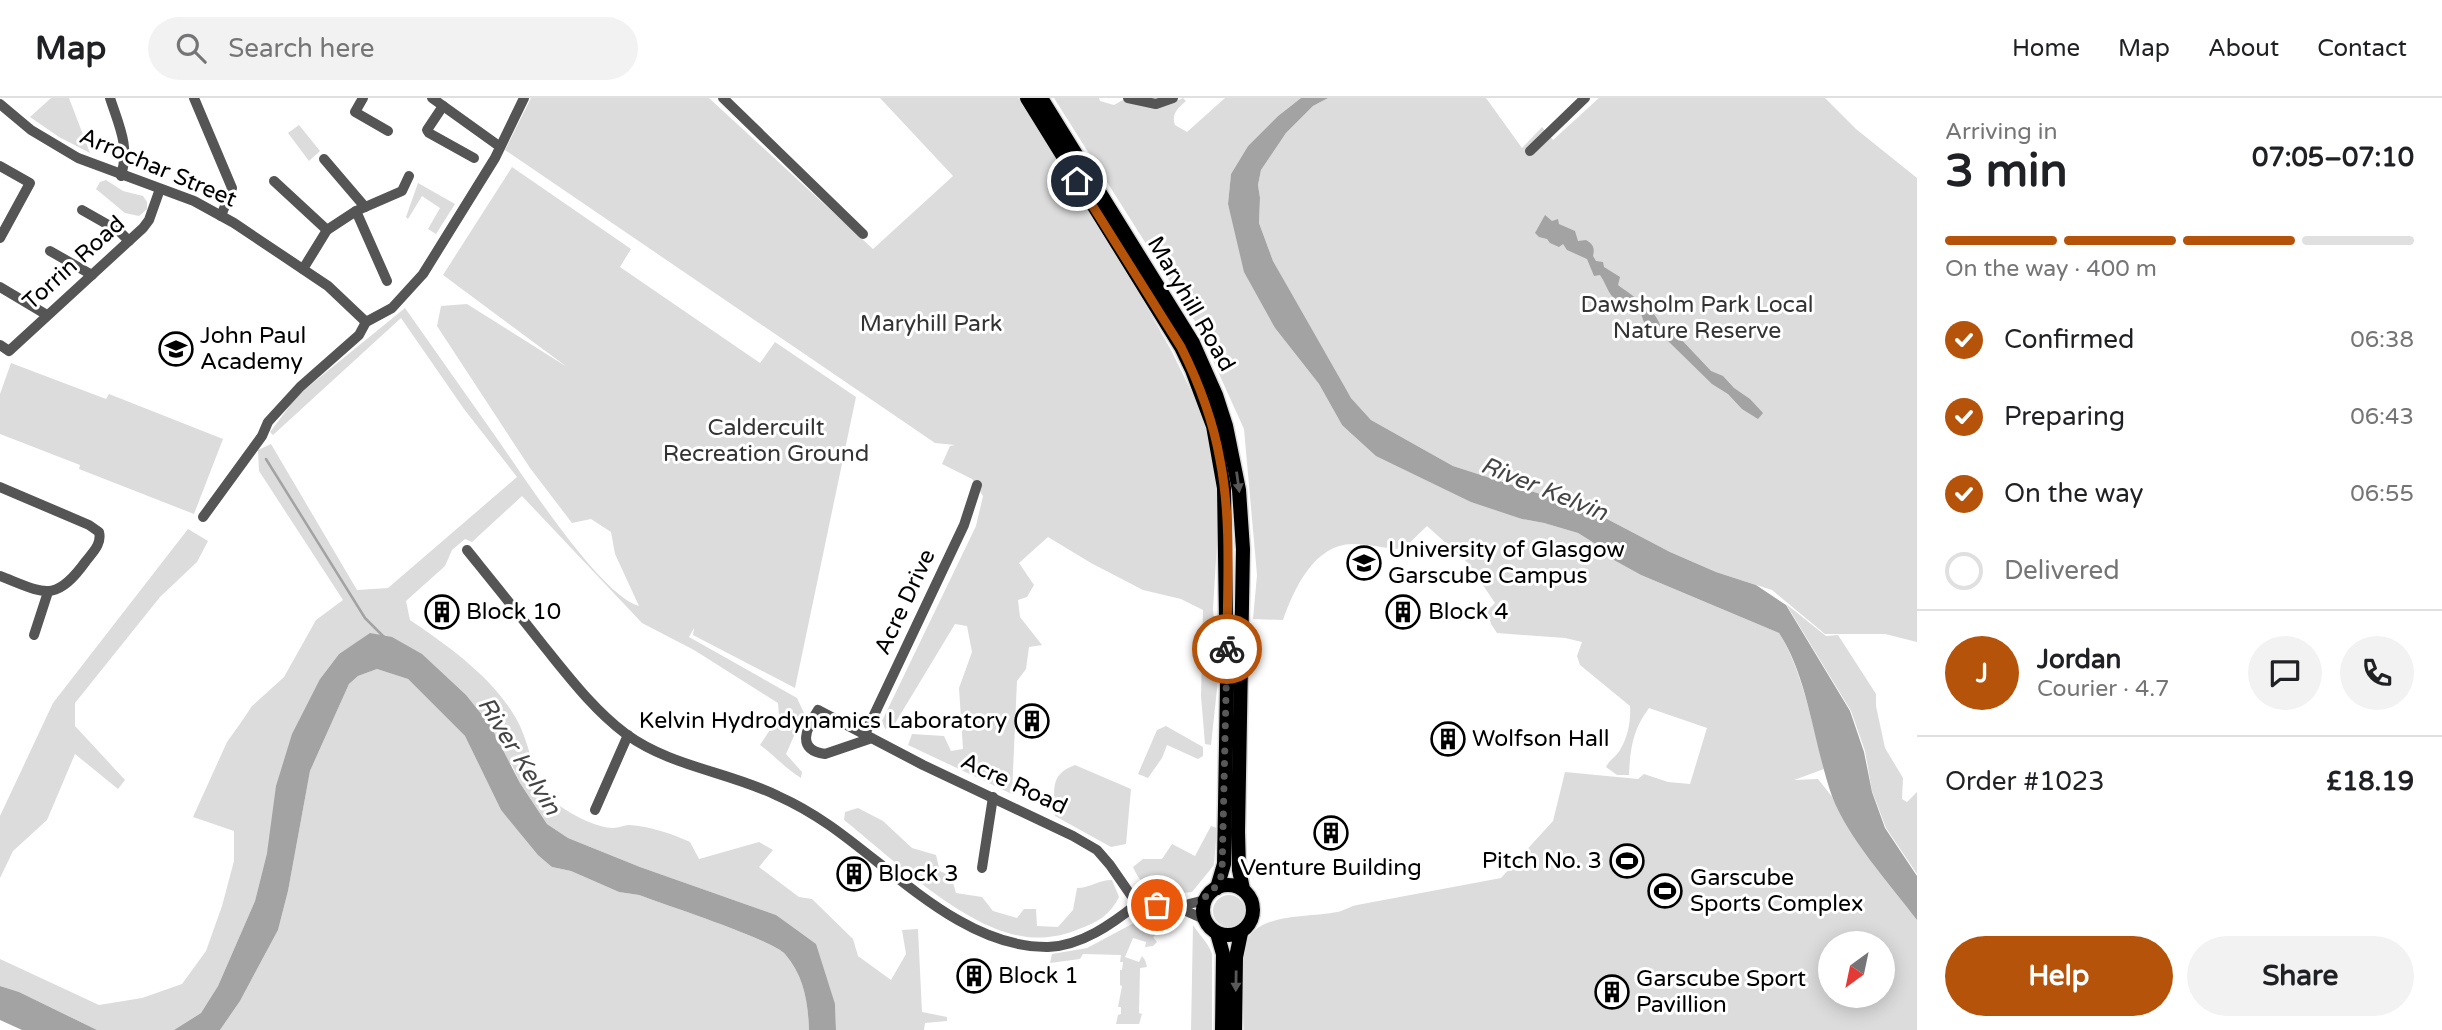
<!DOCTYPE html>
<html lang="en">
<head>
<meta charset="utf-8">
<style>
	body { margin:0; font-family:"Varela Round",sans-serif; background:#f2f2f2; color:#202124; height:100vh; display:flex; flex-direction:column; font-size:26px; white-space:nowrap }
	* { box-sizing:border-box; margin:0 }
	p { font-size:23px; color:#757577 }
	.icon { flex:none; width:38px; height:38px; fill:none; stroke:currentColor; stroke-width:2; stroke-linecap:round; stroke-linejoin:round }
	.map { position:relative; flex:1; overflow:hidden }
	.side { display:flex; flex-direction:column; background:#fff; width:525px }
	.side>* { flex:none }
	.needle { width:46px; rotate:213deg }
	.fabs { position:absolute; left:1818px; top:833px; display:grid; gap:14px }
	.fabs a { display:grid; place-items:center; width:77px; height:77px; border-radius:50%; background:#fff; box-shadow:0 4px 18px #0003; font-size:35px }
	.pin { position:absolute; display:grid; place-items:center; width:60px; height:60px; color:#fff; margin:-30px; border:4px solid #fff; border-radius:50%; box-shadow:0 2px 7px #0007 }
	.courier { position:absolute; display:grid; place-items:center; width:70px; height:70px; margin:-35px; border:5px solid #b45309; border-radius:50%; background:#fff; color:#222; box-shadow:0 2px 9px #0007 }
	.summary em { font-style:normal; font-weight:700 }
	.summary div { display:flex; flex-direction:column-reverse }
	.summary { display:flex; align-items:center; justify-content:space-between; height:119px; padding:0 28px }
	h1 { font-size:46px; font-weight:700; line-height:52px }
	.bar { display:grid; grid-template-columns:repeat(4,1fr); gap:10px 7px; align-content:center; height:84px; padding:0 28px }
	.bar i { height:9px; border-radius:5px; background:#e0e0e0 }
	.bar .on { background:#b45309 }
	.bar p { grid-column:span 4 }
	.line { display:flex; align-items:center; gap:18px; padding:0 28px; border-top:2px solid #e0e0e0 }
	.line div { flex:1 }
	.round { display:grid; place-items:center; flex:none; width:74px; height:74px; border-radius:37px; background:#f2f2f2 }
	ol { padding:0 28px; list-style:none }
	li { display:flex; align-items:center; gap:21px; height:77px }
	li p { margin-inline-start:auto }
	li .icon { padding:7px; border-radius:50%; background:#b45309; color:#fff; stroke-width:4 }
	li:last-child { color:#757577 }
	li i { width:38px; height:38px; border:4px solid #e0e0e0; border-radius:50% }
	.button { display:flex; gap:14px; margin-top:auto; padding:14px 28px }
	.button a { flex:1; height:80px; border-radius:42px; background:#b45309; color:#fff; font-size:28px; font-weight:700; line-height:80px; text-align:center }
	.button a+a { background:#f2f2f2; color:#202124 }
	header { display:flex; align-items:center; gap:42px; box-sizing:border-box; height:98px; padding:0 35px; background:#fff; border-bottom:2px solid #e0e0e0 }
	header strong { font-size:33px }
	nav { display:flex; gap:38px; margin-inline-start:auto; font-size:24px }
	.search { width:490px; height:63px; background:#f2f2f2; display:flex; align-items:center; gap:18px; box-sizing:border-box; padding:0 24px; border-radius:38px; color:#757577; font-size:26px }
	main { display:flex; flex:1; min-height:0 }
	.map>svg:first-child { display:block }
	.green { fill:#dcdcdc; fill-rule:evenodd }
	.water { fill:#a3a3a3 }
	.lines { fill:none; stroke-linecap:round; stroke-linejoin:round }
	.stream { stroke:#a3a3a3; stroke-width:2.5 }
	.major-casing { stroke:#dbdbdb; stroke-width:17 }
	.minor { stroke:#555; stroke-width:10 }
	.major { stroke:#000; stroke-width:14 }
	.oneway { fill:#595959 }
	.done { stroke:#595959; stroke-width:7; stroke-dasharray:0 12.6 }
	.route { stroke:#b45309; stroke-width:9 }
	.labels { text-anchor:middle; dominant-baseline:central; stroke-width:6; stroke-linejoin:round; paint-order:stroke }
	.street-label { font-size:23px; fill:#000; stroke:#fff }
	.park-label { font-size:23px; fill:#333; stroke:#fff }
	.poi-label { font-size:23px; fill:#000; stroke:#fff; text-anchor:start }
	.water-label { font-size:24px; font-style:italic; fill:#444; stroke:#fff }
</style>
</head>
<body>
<header>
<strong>Map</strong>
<div class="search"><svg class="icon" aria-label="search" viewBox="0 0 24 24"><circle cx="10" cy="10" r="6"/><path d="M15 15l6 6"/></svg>Search here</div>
<nav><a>Home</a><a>Map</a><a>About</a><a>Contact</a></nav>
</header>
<main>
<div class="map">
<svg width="1917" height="932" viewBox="0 0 1917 932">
	<rect width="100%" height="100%" fill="#fff"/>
	<!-- green -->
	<g class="green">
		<polygon points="51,0 69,0 90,55 59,39 30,19"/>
		<polygon points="531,0 709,0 873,151 953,78 880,0 1018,0 1120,162 1171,252 1200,311 1217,370 1219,445 1217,445 1213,511 1218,582 1211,647 1205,646 1201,598 1203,512 1181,501 1143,492 1091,465 1048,439 1019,465 1034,487 1027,499 1018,502 1020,519 1042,547 1029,549 1026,571 1017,583 1012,696 908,647 912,636 944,638 951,653 963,651 959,590 972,554 967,528 955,526 894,627 885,631 882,623 976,428 983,398 972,381 942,366 950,348 955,347 935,345 505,52"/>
		<path d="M1054,0h45l1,3 14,4 9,-5 27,7 15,-1 18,-8 3,3c-8,7 -15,13 -11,24l12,7 38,-34h76l-23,18 -30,30 -17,28 -3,30 7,24 40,100 44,56 23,41 180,94 22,4 34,10 16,10 21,17 26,15 138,58c22,34 35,96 45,136l-30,11 24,-1 15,19 18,34 66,88v110h-673c0,-25 -4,-59 1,-83 8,-37 68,-28 96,-36 6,-2 10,-5 16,-6l144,-27 52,-57 12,-49 73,7 6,-5 24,8 22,2 17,-56 -58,-20c-16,21 -19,41 -20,67h-12l-11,-8c4,-8 10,-10 14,-17 8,-13 11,-29 10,-44l-50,-41 -3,-9 5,-14 -17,-4 -68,-5 -6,-9 -4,-13 8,-8 -27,-40 -41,-37 -24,23c-17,0 -33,-5 -50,-5 -39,0 -59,45 -70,76l-30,-1 4,-44 -13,-146 -48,-106zM1830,845h53v53h-53z"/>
		<polygon points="1328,0 1486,0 1522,50 1542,29 1553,42 1599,0 1825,0 1856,31 1917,80 1917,544 1885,536 1825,536 1772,492 1716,474 1670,454 1590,412 1453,368 1371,322 1351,300 1330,266 1273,163 1259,125 1260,100 1258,87 1261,72 1286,35 1313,8"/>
		<polygon points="299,27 320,53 309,63 288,35"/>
		<path d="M512,69l119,82 -11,18 140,96 15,-21 81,55 -61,291 -102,-53 1,-7 -5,9 108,61 7,15 -18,41 16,18 -1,6c-16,-10 -26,-22 -41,-33l19,-29 -1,-13 -84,-53 -52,-27 -120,-127 -50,46 -7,-3 -13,11 -7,16 -39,35 4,19c40,27 89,62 110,106 13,28 13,60 40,80 12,9 38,22 53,22 6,0 11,-3 16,-3 21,1 43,9 61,17l9,17 60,-17 14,8 -14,17 40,30 13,2 41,40 5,17 33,24 15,-26 -4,-24 16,-1 4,83 25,5v4l-22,2 -1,7h-88l-1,-26 -59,-89 -136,-48 -72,-29 -21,-14 -27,-41 -8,-18 -141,-132 -32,21 -19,25 -53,174 -12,48 -37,85 -17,27 -27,17h-77l-78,-38 -19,-6v-27l99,46 43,-7 40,-14 24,-33 16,-45 12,-45v-30l-41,-14 34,-75 15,-21 10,-15 32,-29 32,-57 27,-20 -84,-129 -1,-21 13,-6 86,146 31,-2 129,-111 -53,-68 -63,-91 -128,117 -3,-3 28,-37 107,-87c31,44 62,88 93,132 26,37 102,155 141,166l-24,-52 -4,-22 -20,-13 -19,4 -42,-55 -93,-142 4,-20 26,-2 100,63 -124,-92z"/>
		<polygon points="106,82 123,93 143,98 147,104 147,111 139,118 125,115 96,91 100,84"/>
		<polygon points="418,85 455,106 436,136 428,131 440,110 422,98 408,121 406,119"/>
		<polygon points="11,265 106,301 109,296 223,341 194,416 79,371 80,367 0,336 0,296"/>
		<polygon points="188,431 208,443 197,464 160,499 75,605 75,628 125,682 118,691 75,656 47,722 13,753 0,780 0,718 53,605"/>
		<polygon points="1786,506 1826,538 1838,537 1876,596 1876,608 1885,650 1903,680 1902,701 1907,704 1917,694 1917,776 1886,730 1872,693 1865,653 1851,613"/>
		<path d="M377,571l31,10 57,57 36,74 51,57 19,4 48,21 20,3c26,10 132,44 146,59 19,22 23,48 24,76h-589l20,-29 38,-71 10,-39 22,-120 39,-87 9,-8z"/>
		<polygon points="1166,628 1203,649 1203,658 1198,661 1167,647 1162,660 1148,680 1138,676 1157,632"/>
		<path d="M1075,667l56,24 -5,55 -15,3 -56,-31c0,-25 -7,-41 20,-51z"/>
		<path d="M858,710l25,13 29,27 24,7 4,16 11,5 5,17 26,4 11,14 24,7 7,-9h12l1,17 21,1 15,-17 4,-22c13,0 21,-8 35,-8l7,17c-8,17 -22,26 -40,32 -17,7 -34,10 -52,8 -62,-7 -135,-79 -183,-117l1,-8z"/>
		<path d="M1211,728l6,2 -3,37 -22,27c-28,3 -47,3 -59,-25l10,-8h19l10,-15 23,12z"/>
		<circle cx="1229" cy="813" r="16"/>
		<polygon points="1147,818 1165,821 1165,828 1153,839 1157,844 1153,848 1145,849 1146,844 1133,840 1125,859 1139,864 1142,858 1145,862 1147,869 1140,870 1139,915 1142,916 1139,926 1116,926 1118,917 1121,916 1121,909 1118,909 1122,888 1120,887 1120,872 1122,872 1123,864 1120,864 1121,857 1083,856 1080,861 1050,865 1052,856 1087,850"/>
		<path d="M1193,827c6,10 15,17 19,29v76h-21z"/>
	</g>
	<!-- water -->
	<g class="water">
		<path d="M1301,0h27l-15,8 -27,27 -25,37 -3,15 2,13 -1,25 14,38 78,137 20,22 82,46 137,44 80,42 46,20 40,13 30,20 64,106 14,41 8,40 13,36 32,48v44c-27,-36 -70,-83 -85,-124 -18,-50 -24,-120 -53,-163l-138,-58 -27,-15 -20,-17 -16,-10 -34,-10 -22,-4 -51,-17 -95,-46 -34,-31 -23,-41 -44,-56 -31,-56 -16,-68 3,-30 17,-28 30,-30z"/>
		<path d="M1545,117l7,6 6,-2 1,5 16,7 3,10 8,-1c7,4 9,8 7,16l3,5 7,1 1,5 16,10 -2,8c13,10 38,25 42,40l17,10 34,36 12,5 11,12 16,11 13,14 -5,6 -16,-10 -14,-15 -16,-10 -47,-46 -20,-13 -4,-11 -6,-5 -5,2 -4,-8c-18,-3 -17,-15 -26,-28l-6,1 -7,-17 -20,-9 -4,-6 -4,3 -9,-4 -3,-4 -8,-2 -4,-4z"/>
		<path d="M370,535l22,4 30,17 44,41 24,30 30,58 27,41 21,14 72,29 136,48 40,29 19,60 1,26h-27c-1,-28 -5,-54 -24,-76 -14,-15 -120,-49 -146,-59l-20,-3 -48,-21 -19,-4 -14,-12 -37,-45 -36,-74 -57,-57 -31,-10 -19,7 -9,8 -39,87 -22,120 -10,39 -38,71 -20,29h-46l27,-17 17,-27 37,-85 12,-48 9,-67 16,-52 28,-55 19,-25z"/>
		<polygon points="0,888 19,894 97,932 22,932 0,922"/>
	</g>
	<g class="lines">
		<!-- stream -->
		<polyline class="stream" points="266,361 365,520 384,539"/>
		<defs>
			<g id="major">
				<polyline points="1027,0 1181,249 1192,272 1213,328 1224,390 1227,588 1224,766 1217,790"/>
				<polyline points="1041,0 1193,245 1216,297 1226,328 1239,392 1243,451 1238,734 1239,772 1243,791"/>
				<circle cx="1228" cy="812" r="25"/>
				<polyline points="1217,835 1223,856 1222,932"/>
				<polyline points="1235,932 1236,859 1241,835"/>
			</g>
		</defs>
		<!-- major casing -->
		<use href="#major" class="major-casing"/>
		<!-- minor -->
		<g class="minor">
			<path d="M110,0c9,28 20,48 11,78"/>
			<polyline points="194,0 232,90 221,118"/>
			<polyline points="363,0 355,14 388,33"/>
			<polyline points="432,0 499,48"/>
			<polyline points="723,0 863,136"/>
			<polyline points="1128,0 1156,6 1173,0"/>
			<polyline points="0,6 31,32 78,60 194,103 234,125 328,188 366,224"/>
			<polyline points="443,8 427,32 429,35 474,60"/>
			<polyline points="1530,53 1585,0"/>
			<polyline points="324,61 365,109"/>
			<polyline points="0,68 30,85 0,140"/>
			<polyline points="274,83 327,132"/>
			<polyline points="82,112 119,133 129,143"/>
			<polyline points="356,113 387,183"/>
			<polyline points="50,153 92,177"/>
			<polyline points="303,171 327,132 356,113 402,93 409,78"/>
			<polyline points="0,189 47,217"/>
			<polyline points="0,247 9,253 143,130 149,122 160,91"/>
			<path d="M0,389l89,38 10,7c3,12 -6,20 -13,29 -31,43 -42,32 -86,15"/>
			<polyline points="203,419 262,338 268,324 300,289 359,237 366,224 392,210 423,176 495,60 524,0"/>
			<path d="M467,452c25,31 51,63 76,95 26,32 50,64 83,89 45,33 104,38 152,62 18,8 35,18 51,29 64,44 135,123 219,122 33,-1 64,-23 89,-43"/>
			<polyline points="34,537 48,494"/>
			<polyline points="865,636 964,427 977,387"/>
			<path d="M872,640l-47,16c-30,-4 -18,-27 -7,-44l105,55 150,71 24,14 13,15 27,39"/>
			<polyline points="595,712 628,637"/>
			<polyline points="982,770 993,699"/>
			<polyline points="1137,806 1177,809 1204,821"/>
			<polyline points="1177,809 1205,802"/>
		</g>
		<!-- major -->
		<use href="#major" class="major"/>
	</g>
	<!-- one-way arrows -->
	<defs><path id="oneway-solid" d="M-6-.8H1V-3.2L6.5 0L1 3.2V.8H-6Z" transform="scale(1.75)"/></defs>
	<g class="oneway">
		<use href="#oneway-solid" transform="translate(1238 384) rotate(82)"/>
		<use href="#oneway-solid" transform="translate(1236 883) rotate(91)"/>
	</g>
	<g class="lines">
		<!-- done -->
		<path class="done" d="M1157,807c29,3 54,-2 65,-31l5,-225"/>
		<!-- route -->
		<path class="route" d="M1077,83l104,166c18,36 32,73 39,113 12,61 7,127 7,189"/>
	</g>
	<!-- icons -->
	<defs>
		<symbol id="school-ring" viewBox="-11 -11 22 22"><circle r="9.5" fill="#fff" stroke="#000" stroke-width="1.5"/><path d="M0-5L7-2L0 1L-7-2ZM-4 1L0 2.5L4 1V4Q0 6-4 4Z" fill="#000"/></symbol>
		<symbol id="university-ring" viewBox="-11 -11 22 22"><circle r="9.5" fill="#fff" stroke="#000" stroke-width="1.5"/><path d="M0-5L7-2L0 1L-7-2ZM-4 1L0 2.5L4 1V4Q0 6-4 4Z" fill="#000"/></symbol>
		<symbol id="building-ring" viewBox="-11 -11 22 22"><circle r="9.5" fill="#fff" stroke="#000" stroke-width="1.5"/><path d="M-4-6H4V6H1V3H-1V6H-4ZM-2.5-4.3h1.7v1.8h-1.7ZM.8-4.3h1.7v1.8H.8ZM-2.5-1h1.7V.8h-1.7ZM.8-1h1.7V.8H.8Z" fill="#000"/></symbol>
		<symbol id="stadium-ring" viewBox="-11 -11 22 22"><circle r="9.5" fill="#fff" stroke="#000" stroke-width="1.5"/><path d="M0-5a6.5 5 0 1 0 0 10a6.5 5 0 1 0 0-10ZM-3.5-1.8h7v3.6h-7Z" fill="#000"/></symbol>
	</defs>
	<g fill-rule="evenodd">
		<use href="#school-ring" x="157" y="232" width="38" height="38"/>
		<use href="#university-ring" x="1345" y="446" width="38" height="38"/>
		<use href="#building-ring" x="423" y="495" width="38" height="38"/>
		<use href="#building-ring" x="1384" y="495" width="38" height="38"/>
		<use href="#building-ring" x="1013" y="604" width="38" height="38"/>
		<use href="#building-ring" x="1429" y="622" width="38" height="38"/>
		<use href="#building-ring" x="1312" y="716" width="38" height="38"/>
		<use href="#stadium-ring" x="1608" y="744" width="38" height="38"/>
		<use href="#building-ring" x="835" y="757" width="38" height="38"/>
		<use href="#stadium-ring" x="1646" y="774" width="38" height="38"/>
		<use href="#building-ring" x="955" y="859" width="38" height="38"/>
		<use href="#building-ring" x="1593" y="875" width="38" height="38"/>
	</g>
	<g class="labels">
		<!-- street labels -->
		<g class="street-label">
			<text transform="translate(158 70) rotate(23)">Arrochar Street</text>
			<text transform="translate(74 165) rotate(-42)">Torrin Road</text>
			<text transform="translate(1191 206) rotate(60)">Maryhill Road</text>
			<text transform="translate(905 504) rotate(-65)">Acre Drive</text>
			<text transform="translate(1014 686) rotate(25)">Acre Road</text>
		</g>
		<!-- park labels -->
		<g class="park-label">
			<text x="1697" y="207">Dawsholm Park Local<tspan x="1697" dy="26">Nature Reserve</tspan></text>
			<text x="931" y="226">Maryhill Park</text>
			<text x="766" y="330">Caldercuilt<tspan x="766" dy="26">Recreation Ground</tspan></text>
		</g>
		<!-- poi labels -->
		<g class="poi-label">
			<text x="200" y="238">John Paul<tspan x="200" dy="26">Academy</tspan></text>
			<text x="1388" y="452">University of Glasgow<tspan x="1388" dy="26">Garscube Campus</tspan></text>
			<text x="466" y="514">Block 10</text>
			<text x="1428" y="514">Block 4</text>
			<text x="1007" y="623" text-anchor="end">Kelvin Hydrodynamics Laboratory</text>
			<text x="1472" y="641">Wolfson Hall</text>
			<text x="1602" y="763" text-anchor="end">Pitch No. 3</text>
			<text x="1331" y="770" text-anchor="middle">Venture Building</text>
			<text x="878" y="776">Block 3</text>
			<text x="1690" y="780">Garscube<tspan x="1690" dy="26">Sports Complex</tspan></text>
			<text x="998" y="878">Block 1</text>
			<text x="1636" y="881">Garscube Sport<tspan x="1636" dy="26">Pavillion</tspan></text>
		</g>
		<!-- water labels -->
		<g class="water-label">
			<text transform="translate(1544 391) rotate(22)">River Kelvin</text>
			<text transform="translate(519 658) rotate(58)">River Kelvin</text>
		</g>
	</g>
</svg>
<div class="fabs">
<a><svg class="needle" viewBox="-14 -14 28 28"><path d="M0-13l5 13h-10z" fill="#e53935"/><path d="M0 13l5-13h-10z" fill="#757577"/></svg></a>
</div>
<div class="pin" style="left:1157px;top:807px;background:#ea580c"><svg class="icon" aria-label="bag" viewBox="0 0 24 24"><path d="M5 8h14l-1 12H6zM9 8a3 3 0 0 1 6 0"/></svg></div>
<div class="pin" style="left:1077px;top:83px;background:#1f2937"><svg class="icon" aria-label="home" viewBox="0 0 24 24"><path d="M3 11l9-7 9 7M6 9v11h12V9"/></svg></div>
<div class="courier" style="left:1227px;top:551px"><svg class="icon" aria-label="bike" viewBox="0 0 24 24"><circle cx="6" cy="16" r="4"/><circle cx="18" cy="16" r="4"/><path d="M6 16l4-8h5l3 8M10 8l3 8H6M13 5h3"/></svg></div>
</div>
<section class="side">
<div class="summary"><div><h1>3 min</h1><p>Arriving in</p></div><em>07:05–07:10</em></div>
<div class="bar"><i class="on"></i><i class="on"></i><i class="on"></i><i></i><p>On the way · 400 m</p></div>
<ol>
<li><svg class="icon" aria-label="check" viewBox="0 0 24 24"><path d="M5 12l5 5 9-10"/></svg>Confirmed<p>06:38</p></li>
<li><svg class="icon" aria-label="check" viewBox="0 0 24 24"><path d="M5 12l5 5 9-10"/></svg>Preparing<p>06:43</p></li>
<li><svg class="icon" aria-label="check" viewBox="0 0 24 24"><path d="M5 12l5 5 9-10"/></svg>On the way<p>06:55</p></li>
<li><i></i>Delivered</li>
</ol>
<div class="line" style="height:126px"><b class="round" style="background:#b45309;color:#fff">J</b><div><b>Jordan</b><p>Courier · 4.7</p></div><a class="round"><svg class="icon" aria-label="chat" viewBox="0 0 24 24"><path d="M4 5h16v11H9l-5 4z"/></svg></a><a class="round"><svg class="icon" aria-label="phone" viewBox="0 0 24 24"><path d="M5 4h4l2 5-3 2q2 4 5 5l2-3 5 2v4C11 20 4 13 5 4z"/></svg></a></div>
<div class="line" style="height:91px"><div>Order #1023</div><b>£18.19</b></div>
<div class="button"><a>Help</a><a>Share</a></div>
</section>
</main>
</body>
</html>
